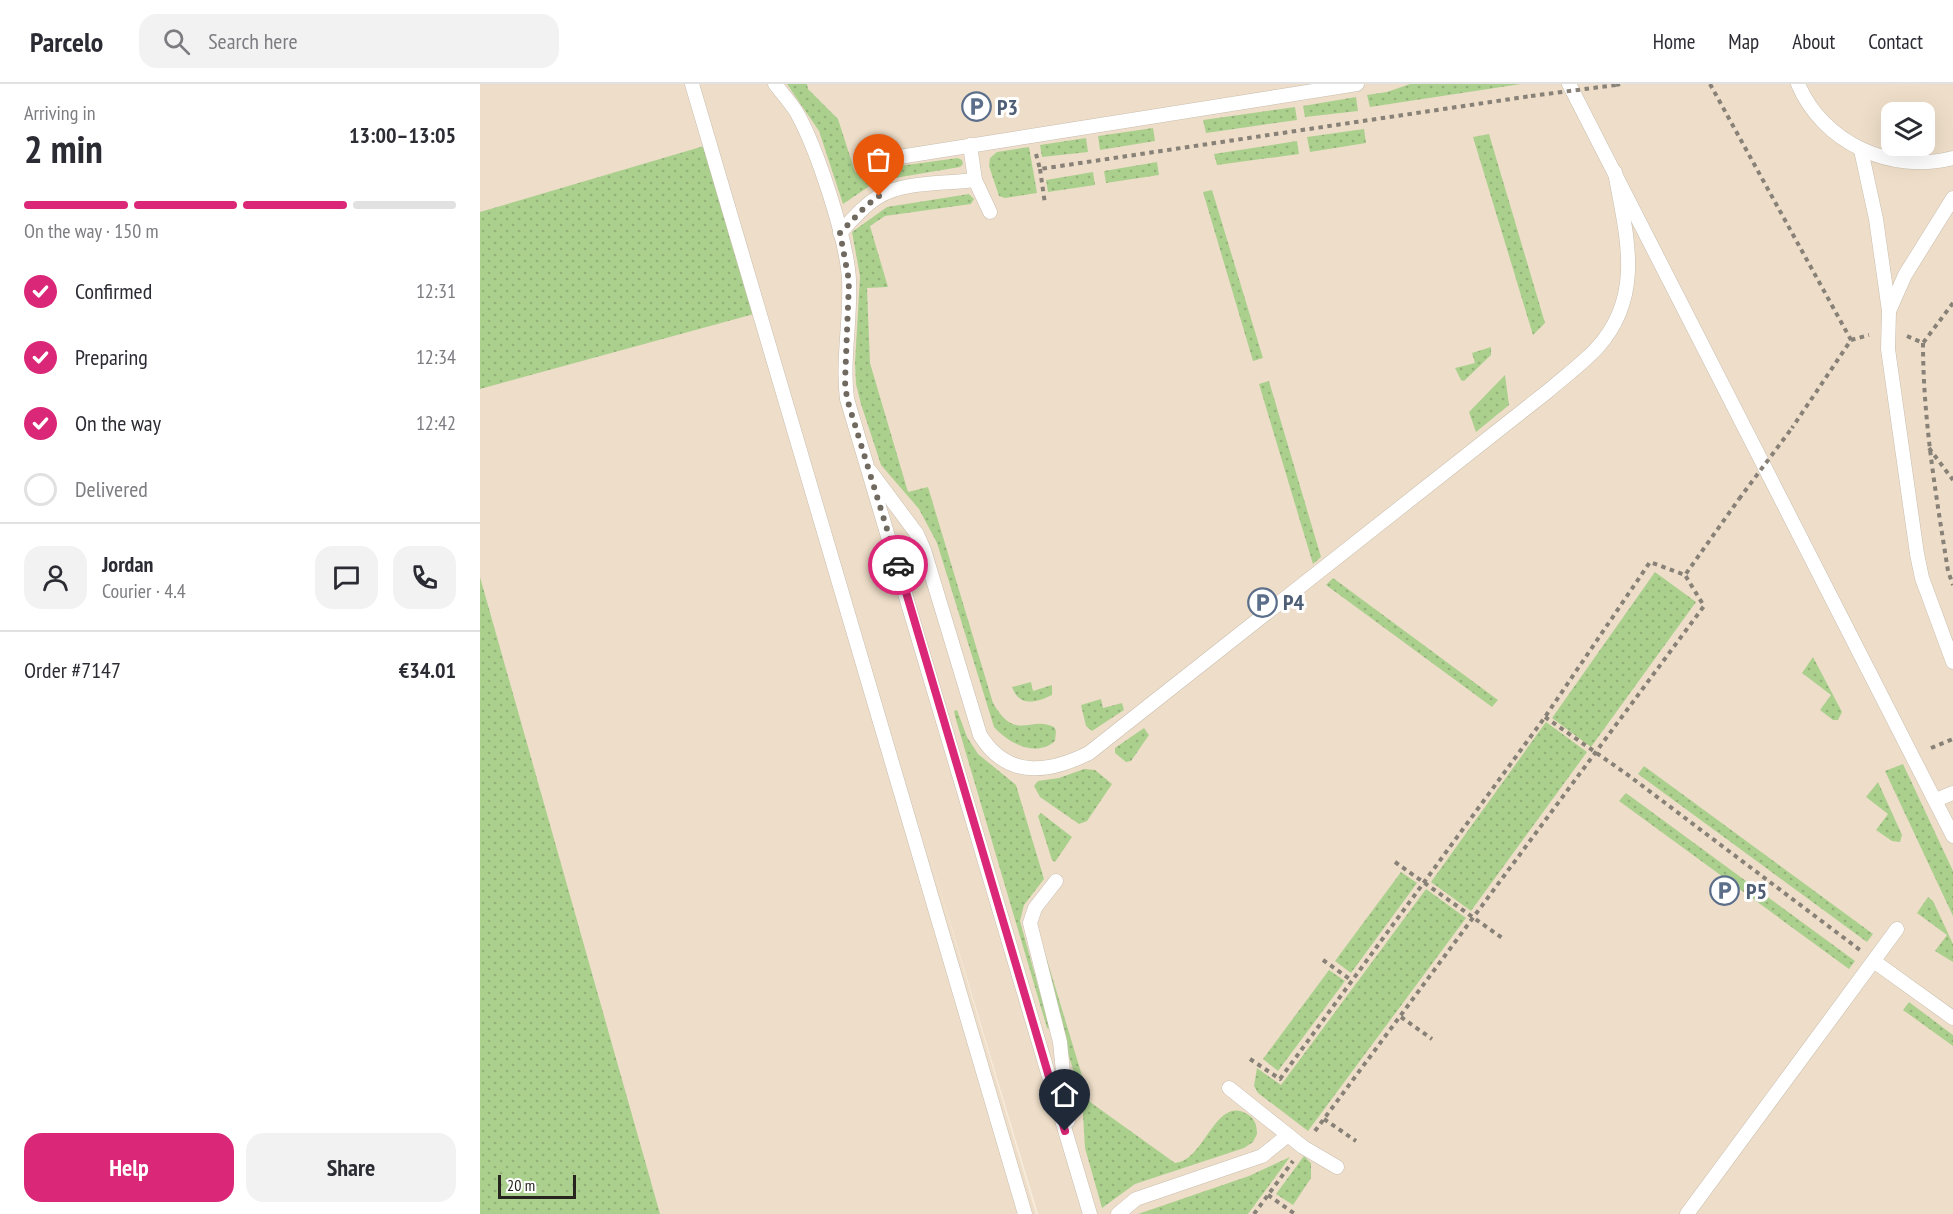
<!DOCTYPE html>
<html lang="en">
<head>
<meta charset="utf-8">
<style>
	body { margin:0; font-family:"PT Sans Narrow",sans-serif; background:#f2f2f3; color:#2b2b33; height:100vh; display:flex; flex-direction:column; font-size:22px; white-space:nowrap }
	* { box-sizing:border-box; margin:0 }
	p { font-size:20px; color:#7c7c81 }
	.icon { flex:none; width:33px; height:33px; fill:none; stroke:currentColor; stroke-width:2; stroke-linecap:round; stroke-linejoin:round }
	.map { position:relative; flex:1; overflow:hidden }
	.sheet { display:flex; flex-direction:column; background:#fff; width:480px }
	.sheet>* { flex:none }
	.buttons { position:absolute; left:1401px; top:18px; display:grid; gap:12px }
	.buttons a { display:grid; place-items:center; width:54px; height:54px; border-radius:12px; background:#fff; box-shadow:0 6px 24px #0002; font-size:30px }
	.scale { position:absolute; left:18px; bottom:15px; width:78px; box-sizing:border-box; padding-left:6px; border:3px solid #27231e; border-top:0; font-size:16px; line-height:21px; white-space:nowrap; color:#27231e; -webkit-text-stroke:4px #fff; paint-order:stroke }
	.pin { position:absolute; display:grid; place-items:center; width:51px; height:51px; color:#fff; margin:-62px -26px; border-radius:50% 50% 50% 0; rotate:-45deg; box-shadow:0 0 6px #0007 }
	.pin .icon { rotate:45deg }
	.courier { position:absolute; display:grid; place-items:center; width:60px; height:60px; margin:-30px; border:4px solid #db2777; border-radius:50%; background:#fff; color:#222; box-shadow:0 2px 8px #0007 }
	.head em { font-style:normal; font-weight:700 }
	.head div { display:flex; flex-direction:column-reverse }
	.head { display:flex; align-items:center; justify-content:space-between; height:102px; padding:0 24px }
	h1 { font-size:39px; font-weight:700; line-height:45px }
	.bar { display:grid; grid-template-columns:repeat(4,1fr); gap:9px 6px; align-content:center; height:72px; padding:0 24px }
	.bar i { height:8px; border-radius:4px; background:#e1e1e2 }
	.bar .on { background:#db2777 }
	.bar p { grid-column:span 4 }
	.line { display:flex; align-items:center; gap:15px; padding:0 24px; border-top:2px solid #e1e1e2 }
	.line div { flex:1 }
	.round { display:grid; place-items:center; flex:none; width:63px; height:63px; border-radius:18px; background:#f2f2f3 }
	ol { padding:0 24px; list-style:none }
	li { display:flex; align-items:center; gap:18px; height:66px }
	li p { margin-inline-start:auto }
	li .icon { padding:6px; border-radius:50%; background:#db2777; color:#fff; stroke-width:4 }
	li:last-child { color:#7c7c81 }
	li i { width:33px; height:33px; border:3px solid #e1e1e2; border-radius:50% }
	.button { display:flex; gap:12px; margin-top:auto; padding:12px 24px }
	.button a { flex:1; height:69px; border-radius:18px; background:#db2777; color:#fff; font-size:24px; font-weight:700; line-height:69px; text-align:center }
	.button a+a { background:#f2f2f3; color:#2b2b33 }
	header { display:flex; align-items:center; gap:36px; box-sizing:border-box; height:84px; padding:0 30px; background:#fff; border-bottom:2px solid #e1e1e2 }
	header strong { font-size:28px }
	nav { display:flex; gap:33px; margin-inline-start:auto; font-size:21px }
	.search { width:420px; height:54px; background:#f2f2f3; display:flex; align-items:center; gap:15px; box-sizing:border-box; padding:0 21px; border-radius:18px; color:#7c7c81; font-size:22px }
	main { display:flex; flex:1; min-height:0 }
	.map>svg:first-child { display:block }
	.built { fill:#eedec9; fill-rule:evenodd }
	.grass { fill:url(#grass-dots) }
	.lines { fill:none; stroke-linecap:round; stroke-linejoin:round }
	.service-casing { stroke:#c8bdae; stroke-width:15 }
	.path { stroke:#888177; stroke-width:4; stroke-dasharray:4.5 4.5; stroke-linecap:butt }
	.service { stroke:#fff; stroke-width:14 }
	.path-bridge { stroke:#888177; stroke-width:4; stroke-dasharray:4.5 4.5; stroke-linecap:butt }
	.done { stroke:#706960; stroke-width:6; stroke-dasharray:0 10.8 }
	.route { stroke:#db2777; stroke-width:8 }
	.labels { text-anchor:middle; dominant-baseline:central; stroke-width:6; stroke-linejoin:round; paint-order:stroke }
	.service-label { font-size:22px; font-weight:bold; fill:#4e5e75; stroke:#fff; text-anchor:start }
</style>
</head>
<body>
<header>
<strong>Parcelo</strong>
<div class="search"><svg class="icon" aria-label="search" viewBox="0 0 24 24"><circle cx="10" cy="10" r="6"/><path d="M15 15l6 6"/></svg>Search here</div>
<nav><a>Home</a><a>Map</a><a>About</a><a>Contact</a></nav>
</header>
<main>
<section class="sheet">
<div class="head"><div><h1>2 min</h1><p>Arriving in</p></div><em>13:00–13:05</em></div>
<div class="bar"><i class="on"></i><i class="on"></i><i class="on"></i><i></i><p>On the way · 150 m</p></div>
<ol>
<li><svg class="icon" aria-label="check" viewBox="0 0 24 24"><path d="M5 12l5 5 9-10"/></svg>Confirmed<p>12:31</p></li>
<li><svg class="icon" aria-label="check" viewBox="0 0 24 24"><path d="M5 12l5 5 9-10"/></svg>Preparing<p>12:34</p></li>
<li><svg class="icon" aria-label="check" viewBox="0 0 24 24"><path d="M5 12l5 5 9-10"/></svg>On the way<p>12:42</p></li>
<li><i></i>Delivered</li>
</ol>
<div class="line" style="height:108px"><a class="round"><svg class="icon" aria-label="person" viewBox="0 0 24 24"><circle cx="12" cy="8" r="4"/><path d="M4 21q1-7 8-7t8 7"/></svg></a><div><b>Jordan</b><p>Courier · 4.4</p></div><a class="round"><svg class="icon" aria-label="chat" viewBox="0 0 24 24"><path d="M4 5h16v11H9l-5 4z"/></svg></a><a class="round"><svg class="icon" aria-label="phone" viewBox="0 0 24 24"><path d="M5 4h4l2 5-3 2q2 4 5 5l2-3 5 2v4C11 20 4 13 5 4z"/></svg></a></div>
<div class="line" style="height:78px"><div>Order #7147</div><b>€34.01</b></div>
<div class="button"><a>Help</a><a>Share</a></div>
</section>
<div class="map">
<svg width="1473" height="1130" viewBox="0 0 1473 1130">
	<defs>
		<pattern id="grass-dots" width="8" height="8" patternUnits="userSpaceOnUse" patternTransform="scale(1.5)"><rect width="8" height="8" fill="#abd08e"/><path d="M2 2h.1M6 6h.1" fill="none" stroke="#93b27a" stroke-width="1.8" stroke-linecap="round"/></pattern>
	</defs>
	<rect width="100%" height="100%" fill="#f7ecdc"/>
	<!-- built -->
	<path class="built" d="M0,0h1473v1130h-915l-113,-375 111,375h-556zM1412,28h32v34h-32z"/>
	<!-- grass -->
	<g class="grass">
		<polygon points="307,0 327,0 328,5 358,35 375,88 478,74 482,76 483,80 480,83 397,97 363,120 339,47"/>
		<polygon points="930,0 1041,0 890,23 887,11 907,8"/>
		<polygon points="876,13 878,27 825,33 823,22"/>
		<polygon points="815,23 817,36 726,49 723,36"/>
		<polygon points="673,44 675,57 620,66 618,52"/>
		<polygon points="884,45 886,59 830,68 827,53"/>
		<polygon points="1009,50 1065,239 1053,251 993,53"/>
		<polygon points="606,54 608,68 562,73 560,61"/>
		<polygon points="817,57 819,70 737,81 734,70"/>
		<polygon points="224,62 274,230 0,305 0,128"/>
		<polygon points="549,63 557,109 525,114 519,112 509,82 510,74 517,68"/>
		<polygon points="677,78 679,91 626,99 624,87"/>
		<polygon points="613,88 615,101 568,108 566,96"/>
		<polygon points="732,106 783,274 773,277 723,108"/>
		<path d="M489,110l5,5 -3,5 -86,12 -15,10 18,61 -21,1 3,75 38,129 20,-5 65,216c23,40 37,12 61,24l2,4 -1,10c-19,17 -47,2 -61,-14l-57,-184 -18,-34 -38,-44 -20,-61 -5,-20 -1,-21 5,-87 -8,-44 35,-25z"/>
		<polygon points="1011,263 1011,271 984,297 981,296 975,284 995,279 992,269"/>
		<polygon points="1025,291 1029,321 996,348 989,328"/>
		<polygon points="789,297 841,473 833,480 779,300"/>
		<polygon points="1175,488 1216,518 1111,663 1072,634"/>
		<polygon points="0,493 180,1130 0,1130"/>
		<polygon points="853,494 1018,616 1012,623 846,501"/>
		<polygon points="1333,573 1362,628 1358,636 1353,636 1340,626 1351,611 1322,589"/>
		<path d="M551,598l2,9 19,-6v10c-16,8 -33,12 -40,-8z"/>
		<polygon points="621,615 623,624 642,619 644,626 612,647 606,642 601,621"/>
		<polygon points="477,626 487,653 498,670 536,701 564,795 544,821 540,837 570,945 567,944 475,632 474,627"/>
		<polygon points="1066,638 1107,668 991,827 951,798"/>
		<polygon points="664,644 669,651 651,677 646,678 635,669 635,664"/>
		<polygon points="1423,680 1473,787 1473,832 1405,687"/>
		<polygon points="1164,682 1393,850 1387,858 1158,690"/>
		<polygon points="604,685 615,686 632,700 607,737 599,740 560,713 554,702 558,697 579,694"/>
		<polygon points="1398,698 1422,751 1420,758 1412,757 1396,746 1408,730 1386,713"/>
		<polygon points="1146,709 1375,877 1369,885 1139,717"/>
		<polygon points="561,729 592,753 575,778 572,776 558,732"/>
		<polygon points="921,788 937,799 871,889 855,877"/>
		<polygon points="946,805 986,834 828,1047 778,1009 774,1002 777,984 801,1001"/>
		<polygon points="1448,813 1453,817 1473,860 1473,878 1455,867 1467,851 1437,829"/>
		<path d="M558,846l52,172 85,61c30,-2 40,-68 72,-49 8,4 10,12 10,20l-4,8 -9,6 -109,36 -33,24 -17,-60 -3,-50 -15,-48 -5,-30 -27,-89z"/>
		<polygon points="849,886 865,897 798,987 783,975"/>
		<polygon points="1429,918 1473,951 1473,962 1423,926"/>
		<polygon points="824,1072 831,1079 831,1094 813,1121 796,1110"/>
		<polygon points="810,1073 768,1130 658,1130 769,1092"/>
	</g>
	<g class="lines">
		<defs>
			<g id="service">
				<polyline points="212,0 545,1130"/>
				<path d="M295,0c7,9 16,19 22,29 20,36 50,126 52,167 2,40 -7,80 -2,119l243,815"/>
				<polyline points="1089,0 1473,752"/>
				<path d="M1318,0c25,59 93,90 155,74"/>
				<polyline points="1381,66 1396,135 1409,227 1408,265 1437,470 1442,494 1473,578"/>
				<polyline points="383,74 394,77 877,0"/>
				<polyline points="495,96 510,128"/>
				<path d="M360,149c12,-13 23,-27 38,-36 26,-16 66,-13 97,-17l-5,-35"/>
				<polyline points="1410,225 1425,191 1473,114"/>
				<path d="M390,387l47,63 7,16 56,185c27,44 69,38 109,18l459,-362c16,-14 35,-28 49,-43 48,-53 29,-113 18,-176"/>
				<polyline points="1456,716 1473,709"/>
				<polyline points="576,797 555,824 550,839 580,958 588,1037"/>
				<polyline points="1395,878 1473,934"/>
				<polyline points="808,1051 823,1063 857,1083"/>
				<polyline points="638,1130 656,1115 782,1072 808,1051 749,1004"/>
				<polyline points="1207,1130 1417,845"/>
			</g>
		</defs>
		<!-- service casing -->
		<use href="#service" class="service-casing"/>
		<!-- path -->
		<g class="path">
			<polyline points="1230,0 1371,256 1312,344"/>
			<polyline points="1136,1 1140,0"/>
			<polyline points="556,70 560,85 1051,12"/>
			<polyline points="560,85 565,120"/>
			<polyline points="1427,252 1443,259 1473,219"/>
			<polyline points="1371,256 1389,251"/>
			<path d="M1443,259c0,77 13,152 25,228l5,14"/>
			<polyline points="1449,364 1473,396"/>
			<polyline points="1065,633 1148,691 1380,866"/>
			<polyline points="1451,664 1473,655"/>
			<polyline points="915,778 1025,856"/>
			<polyline points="843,876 871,896"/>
			<polyline points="921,933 952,955"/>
			<polyline points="770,975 800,995 1065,633 1170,478 1205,491 1259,415"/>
			<polyline points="844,1035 876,1057"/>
			<polyline points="835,1047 1224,522 1205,491"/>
			<polyline points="788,1111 815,1130"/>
			<polyline points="774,1130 813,1077"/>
		</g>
		<!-- service -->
		<use href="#service" class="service"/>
		<!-- path-bridge -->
		<g class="path-bridge">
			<polyline points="1051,12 1136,1"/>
			<polyline points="1259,415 1312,344"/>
		</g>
	</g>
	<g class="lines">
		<!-- done -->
		<polyline class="done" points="399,112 386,122 360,149 369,197 365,298 367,315 418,481"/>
		<!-- route -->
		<polyline class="route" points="418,481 585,1047"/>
	</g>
	<!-- icons -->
	<defs>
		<symbol id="parking-ring" viewBox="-11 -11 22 22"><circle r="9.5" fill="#fff" stroke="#5c6f8a" stroke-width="1.5"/><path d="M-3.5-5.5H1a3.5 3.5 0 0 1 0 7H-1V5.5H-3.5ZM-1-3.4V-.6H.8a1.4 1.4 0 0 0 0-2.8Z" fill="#5c6f8a"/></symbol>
	</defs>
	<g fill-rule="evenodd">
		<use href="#parking-ring" x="480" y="6" width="33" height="33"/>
		<use href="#parking-ring" x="766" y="502" width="33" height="33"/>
		<use href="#parking-ring" x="1228" y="790" width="33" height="33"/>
	</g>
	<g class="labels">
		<!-- service labels -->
		<g class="service-label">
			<text x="517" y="23">P3</text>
			<text x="803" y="518">P4</text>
			<text x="1266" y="807">P5</text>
		</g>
	</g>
</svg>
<div class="buttons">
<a><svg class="icon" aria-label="layers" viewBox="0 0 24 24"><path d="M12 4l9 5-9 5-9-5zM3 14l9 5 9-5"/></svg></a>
</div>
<div class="scale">20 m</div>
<div class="pin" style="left:399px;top:112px;background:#ea580c"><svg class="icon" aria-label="bag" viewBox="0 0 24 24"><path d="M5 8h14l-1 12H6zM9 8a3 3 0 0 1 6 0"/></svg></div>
<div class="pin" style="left:585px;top:1047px;background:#1f2937"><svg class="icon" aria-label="home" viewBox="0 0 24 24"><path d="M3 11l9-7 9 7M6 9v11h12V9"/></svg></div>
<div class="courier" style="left:418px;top:481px"><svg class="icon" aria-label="car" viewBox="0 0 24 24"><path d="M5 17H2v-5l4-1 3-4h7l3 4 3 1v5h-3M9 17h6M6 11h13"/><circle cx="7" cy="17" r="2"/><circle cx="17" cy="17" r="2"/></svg></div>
</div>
</main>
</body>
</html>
